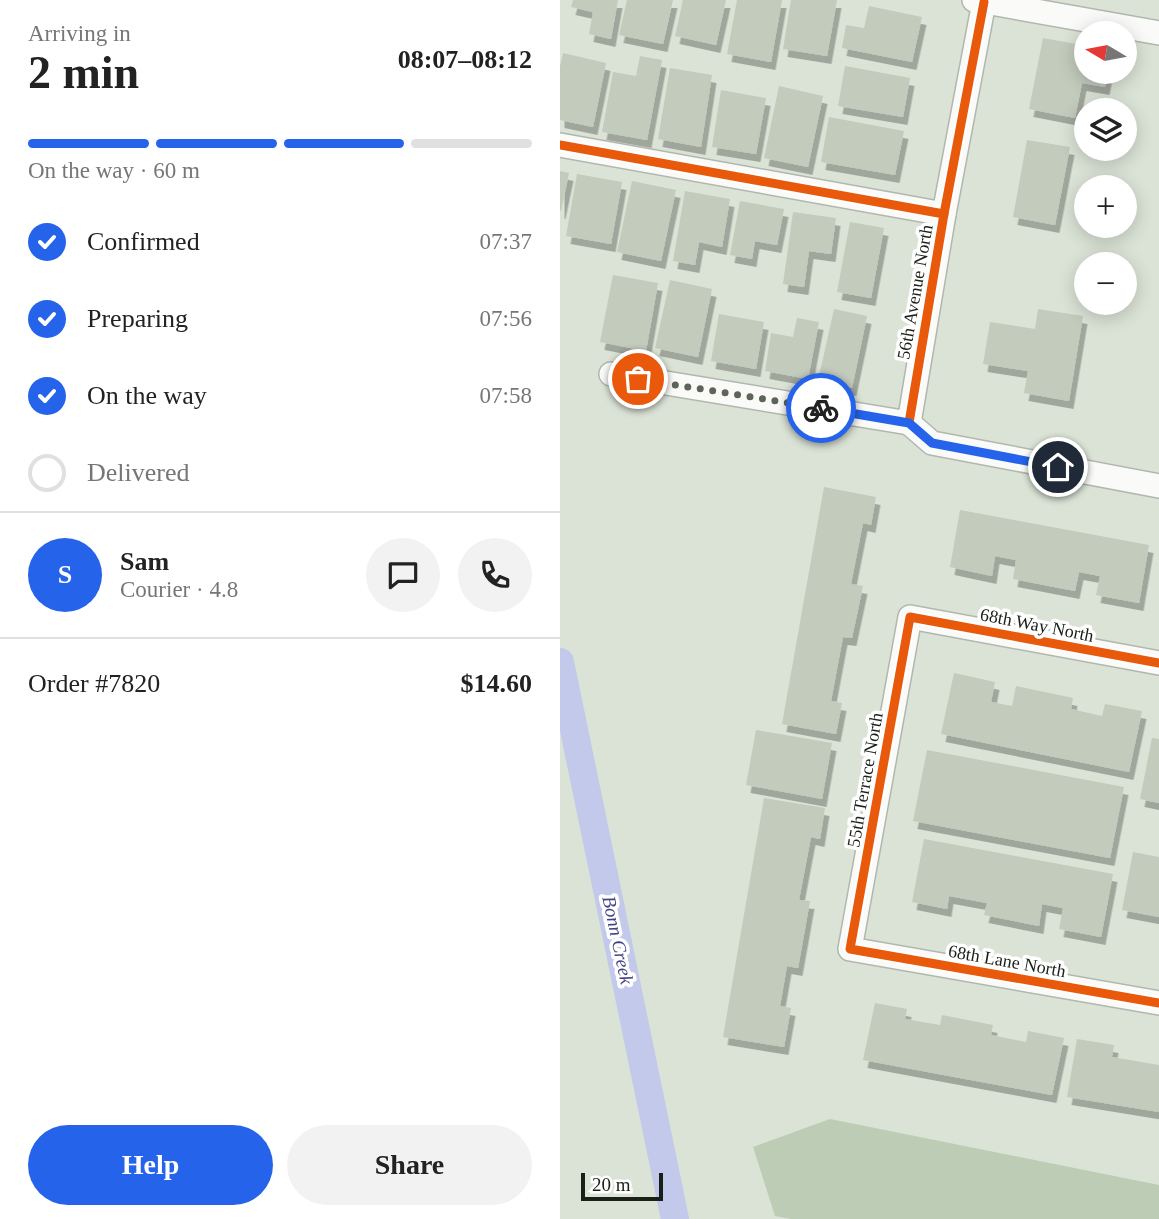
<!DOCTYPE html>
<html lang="en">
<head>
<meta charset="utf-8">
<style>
	body { margin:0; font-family:Georgia,serif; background:#f2f2f2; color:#222; height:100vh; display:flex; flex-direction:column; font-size:26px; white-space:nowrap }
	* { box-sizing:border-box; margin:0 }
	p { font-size:23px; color:#767676 }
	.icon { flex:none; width:38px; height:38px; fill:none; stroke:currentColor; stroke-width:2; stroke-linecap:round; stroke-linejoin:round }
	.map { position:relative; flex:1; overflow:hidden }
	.side { display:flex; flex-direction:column; background:#fff; width:560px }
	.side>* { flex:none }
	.needle { width:46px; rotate:280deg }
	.buttons { position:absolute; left:514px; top:21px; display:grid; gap:14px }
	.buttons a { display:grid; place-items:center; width:63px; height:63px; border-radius:50%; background:#fff; box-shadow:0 4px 18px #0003; font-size:35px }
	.scale { position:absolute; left:21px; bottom:18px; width:82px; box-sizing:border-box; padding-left:7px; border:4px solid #1a1f17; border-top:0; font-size:19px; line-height:24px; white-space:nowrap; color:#1a1f17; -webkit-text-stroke:5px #fff; paint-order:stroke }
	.pin { position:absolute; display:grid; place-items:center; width:60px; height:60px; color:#fff; margin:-30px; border:4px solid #fff; border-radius:50%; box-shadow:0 2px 7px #0007 }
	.courier { position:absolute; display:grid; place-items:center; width:70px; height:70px; margin:-35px; border:5px solid #2563eb; border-radius:50%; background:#fff; color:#222; box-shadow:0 2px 9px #0007 }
	.summary em { font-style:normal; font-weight:700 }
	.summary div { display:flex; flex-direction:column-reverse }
	.summary { display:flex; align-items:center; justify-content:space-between; height:119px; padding:0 28px }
	h1 { font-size:46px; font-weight:700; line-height:52px }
	.bar { display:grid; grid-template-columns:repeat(4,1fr); gap:10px 7px; align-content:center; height:84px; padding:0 28px }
	.bar i { height:9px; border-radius:5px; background:#e0e0e0 }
	.bar .selected { background:#2563eb }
	.bar p { grid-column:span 4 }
	.line { display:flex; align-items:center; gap:18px; padding:0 28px; border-top:2px solid #e0e0e0 }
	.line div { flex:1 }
	.round { display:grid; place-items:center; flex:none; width:74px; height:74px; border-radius:37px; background:#f2f2f2 }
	ol { padding:0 28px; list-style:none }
	li { display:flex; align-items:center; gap:21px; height:77px }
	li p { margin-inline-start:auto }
	li .icon { padding:7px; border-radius:50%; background:#2563eb; color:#fff; stroke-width:4 }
	li:last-child { color:#767676 }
	li i { width:38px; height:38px; border:4px solid #e0e0e0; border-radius:50% }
	.cta { display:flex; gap:14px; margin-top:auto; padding:14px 28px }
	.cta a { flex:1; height:80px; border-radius:42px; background:#2563eb; color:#fff; font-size:28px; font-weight:700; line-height:80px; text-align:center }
	.cta a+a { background:#f2f2f2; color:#222 }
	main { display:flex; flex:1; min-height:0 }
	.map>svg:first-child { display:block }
	.green { fill:#bdccb4 }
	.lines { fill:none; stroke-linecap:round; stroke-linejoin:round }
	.canal { stroke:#c2c9eb; stroke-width:28 }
	.building { fill:#c2cbbc; filter:url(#shadow) }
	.minor-casing { stroke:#b1b7ad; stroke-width:26 }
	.minor { stroke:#fafbf9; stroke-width:23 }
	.cycleway-casing { stroke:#fff; stroke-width:13 }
	.cycleway { stroke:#e8590c; stroke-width:9 }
	.done { stroke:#5e645a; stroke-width:7; stroke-dasharray:0 12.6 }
	.route { stroke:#2563eb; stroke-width:9 }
	.labels { text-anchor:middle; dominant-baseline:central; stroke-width:7; stroke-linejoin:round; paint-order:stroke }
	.street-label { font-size:18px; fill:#1a1f17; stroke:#fff }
	.water-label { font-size:19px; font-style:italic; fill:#424384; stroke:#fff }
</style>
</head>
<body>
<main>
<section class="side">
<div class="summary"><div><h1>2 min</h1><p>Arriving in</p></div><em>08:07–08:12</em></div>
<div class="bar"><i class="selected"></i><i class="selected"></i><i class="selected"></i><i></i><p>On the way · 60 m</p></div>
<ol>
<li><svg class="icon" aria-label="check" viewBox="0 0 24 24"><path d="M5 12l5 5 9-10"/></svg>Confirmed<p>07:37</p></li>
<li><svg class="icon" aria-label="check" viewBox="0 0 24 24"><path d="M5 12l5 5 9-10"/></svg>Preparing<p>07:56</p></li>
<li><svg class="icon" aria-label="check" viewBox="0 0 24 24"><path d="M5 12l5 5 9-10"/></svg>On the way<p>07:58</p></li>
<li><i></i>Delivered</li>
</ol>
<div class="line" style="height:126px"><b class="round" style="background:#2563eb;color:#fff">S</b><div><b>Sam</b><p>Courier · 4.8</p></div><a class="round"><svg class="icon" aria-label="chat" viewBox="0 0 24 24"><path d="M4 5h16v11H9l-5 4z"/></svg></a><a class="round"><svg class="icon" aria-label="phone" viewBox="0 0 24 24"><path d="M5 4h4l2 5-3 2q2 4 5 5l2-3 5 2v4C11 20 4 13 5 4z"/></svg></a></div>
<div class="line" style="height:91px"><div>Order #7820</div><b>$14.60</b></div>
<div class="cta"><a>Help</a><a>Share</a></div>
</section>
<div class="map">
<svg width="599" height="1219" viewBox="0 0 599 1219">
	<defs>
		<filter id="shadow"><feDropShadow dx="4.5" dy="8" stdDeviation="0" flood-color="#0004"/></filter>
	</defs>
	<rect width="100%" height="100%" fill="#dbe3d6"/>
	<!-- green -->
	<polygon class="green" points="270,1119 599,1185 599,1219 231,1219 215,1216 193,1147"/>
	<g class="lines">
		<!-- canal -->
		<polyline class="canal" points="0,662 115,1219"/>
	</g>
	<!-- building -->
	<g class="building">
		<polygon points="13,0 58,0 51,39 29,34 33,12 11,7"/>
		<polygon points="67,0 113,0 103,44 59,35"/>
		<polygon points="123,0 166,0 156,45 115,36"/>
		<polygon points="177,0 222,0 211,62 167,54"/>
		<polygon points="231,0 277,0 267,56 223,49"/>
		<polygon points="309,6 362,17 352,62 282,48 286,25 304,28"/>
		<polygon points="483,38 527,46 527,72 548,72 545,87 522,83 515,118 469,109"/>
		<polygon points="3,53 46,63 33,127 0,120 0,66"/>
		<polygon points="80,56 102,60 87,140 42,132 53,72 76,76"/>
		<polygon points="285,66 350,78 343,117 278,106"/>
		<polygon points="110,68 152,75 141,147 98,139"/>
		<polygon points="219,86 263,96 248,167 204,158"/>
		<polygon points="161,90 206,98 196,154 152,147"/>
		<polygon points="269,117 344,131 335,175 261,162"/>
		<polygon points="467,140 510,147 495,225 453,217"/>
		<polygon points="0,171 9,173 1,211 0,211"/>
		<polygon points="17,174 62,182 51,244 6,236"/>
		<polygon points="72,181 116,190 101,261 57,252"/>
		<polygon points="125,191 170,199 162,247 139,242 135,265 113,261"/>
		<polygon points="180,201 224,209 217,245 195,241 192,259 170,255"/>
		<polygon points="233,212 276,218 271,254 249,251 244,287 223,284"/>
		<polygon points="290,222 324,228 311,298 277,292"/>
		<polygon points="53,275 98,283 86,351 40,342"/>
		<polygon points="110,280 152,289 138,357 95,348"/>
		<polygon points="274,309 307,316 292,388 258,381"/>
		<polygon points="478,309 523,316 509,401 464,393 468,371 423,364 430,322 475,329"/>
		<polygon points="159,314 204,322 196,369 151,361"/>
		<polygon points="237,318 259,322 248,379 205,371 211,333 233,337"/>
		<polygon points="264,487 316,497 311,525 303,523 291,584 303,586 292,638 283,637 271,701 282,703 276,734 222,724"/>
		<polygon points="400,510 589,545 579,603 536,595 540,576 519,572 515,591 453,579 456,560 435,556 432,576 390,567"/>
		<polygon points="394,673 435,682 431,702 452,706 456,686 513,698 511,709 542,716 545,704 582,711 569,772 381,734"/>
		<polygon points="196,730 272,743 262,799 186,785"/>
		<polygon points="592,738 599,739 599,803 580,799"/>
		<polygon points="367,750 564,787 550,858 353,821"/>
		<polygon points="204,798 265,808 260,839 251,837 239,900 250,901 238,968 227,966 220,1006 231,1008 224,1047 163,1037"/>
		<polygon points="364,839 553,874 541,937 499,929 503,908 482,904 479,926 424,915 427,903 389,896 387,909 352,902"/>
		<polygon points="573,852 599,857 599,917 562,910"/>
		<polygon points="315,1003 347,1009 345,1019 380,1025 382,1015 433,1025 431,1035 466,1042 468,1031 504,1038 492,1095 303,1060"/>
		<polygon points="517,1039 554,1045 552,1057 599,1065 599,1112 507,1097"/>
	</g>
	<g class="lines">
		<defs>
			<g id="minor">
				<polyline points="414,0 599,33"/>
				<polyline points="0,145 384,214"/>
				<polyline points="51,374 349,423"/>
				<polyline points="349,423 384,214 424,2"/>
				<polyline points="349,423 372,443 599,486"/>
				<polyline points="599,663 350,617 290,949 599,1003"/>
			</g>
		</defs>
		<!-- minor casing -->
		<use href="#minor" class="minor-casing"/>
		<!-- minor -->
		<use href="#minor" class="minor"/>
		<defs>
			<g id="cycleway">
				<polyline points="0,145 384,214"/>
				<polyline points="349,423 384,214 424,2"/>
				<polyline points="599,663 350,617 290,949 599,1003"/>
			</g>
		</defs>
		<!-- cycleway casing -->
		<use href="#cycleway" class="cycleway-casing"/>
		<!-- cycleway -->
		<use href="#cycleway" class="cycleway"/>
	</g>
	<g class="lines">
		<!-- done -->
		<polyline class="done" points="78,379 261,408"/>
		<!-- route -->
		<polyline class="route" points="261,408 349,423 372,443 498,467"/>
	</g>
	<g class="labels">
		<!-- street labels -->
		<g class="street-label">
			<text transform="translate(355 292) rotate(-80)">56th Avenue North</text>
			<text transform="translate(477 625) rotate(11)">68th Way North</text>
			<text transform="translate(305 780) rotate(-80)">55th Terrace North</text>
			<text transform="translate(447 961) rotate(10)">68th Lane North</text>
		</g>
		<!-- water labels -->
		<g class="water-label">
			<text transform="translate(58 940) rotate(78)">Bonn Creek</text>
		</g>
	</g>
</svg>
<div class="buttons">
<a><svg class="needle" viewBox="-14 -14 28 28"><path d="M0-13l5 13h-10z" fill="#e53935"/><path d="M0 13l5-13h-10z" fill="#767676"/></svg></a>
<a><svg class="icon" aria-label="layers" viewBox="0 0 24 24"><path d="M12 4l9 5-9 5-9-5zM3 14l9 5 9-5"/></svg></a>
<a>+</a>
<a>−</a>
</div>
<div class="scale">20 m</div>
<div class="pin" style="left:78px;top:379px;background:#ea580c"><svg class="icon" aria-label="bag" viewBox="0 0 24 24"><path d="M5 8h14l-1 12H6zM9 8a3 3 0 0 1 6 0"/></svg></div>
<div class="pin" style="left:498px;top:467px;background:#1f2937"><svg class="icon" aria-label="home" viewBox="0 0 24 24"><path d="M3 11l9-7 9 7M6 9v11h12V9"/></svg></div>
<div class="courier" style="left:261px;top:408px"><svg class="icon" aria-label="bike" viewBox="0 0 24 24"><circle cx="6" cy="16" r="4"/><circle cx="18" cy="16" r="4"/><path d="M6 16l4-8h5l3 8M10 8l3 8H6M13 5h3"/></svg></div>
</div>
</main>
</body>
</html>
